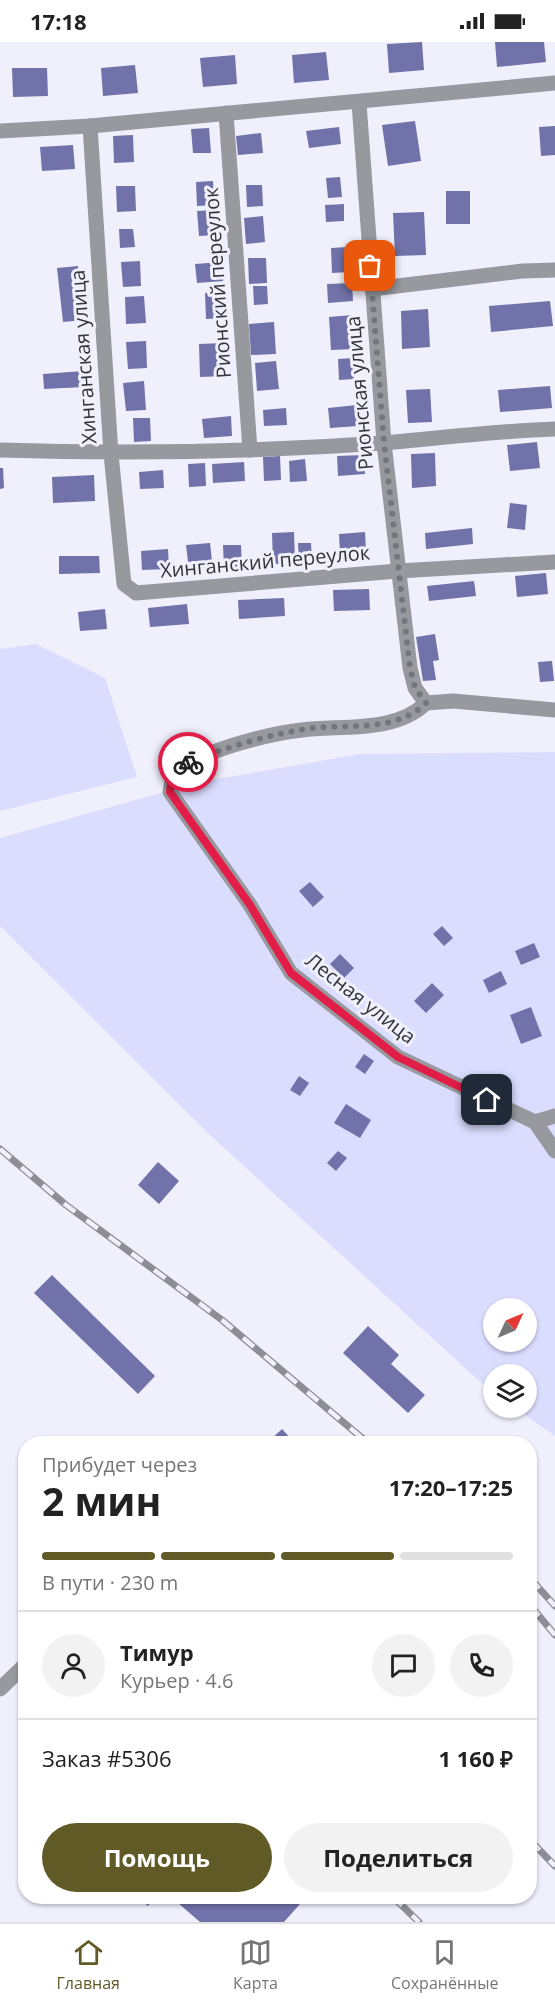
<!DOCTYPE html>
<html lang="ru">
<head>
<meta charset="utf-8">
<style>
	body { margin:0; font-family:"Open Sans",sans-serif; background:#f2f2f2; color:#222; height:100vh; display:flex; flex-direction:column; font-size:22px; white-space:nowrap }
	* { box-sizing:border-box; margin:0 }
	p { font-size:20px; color:#767676 }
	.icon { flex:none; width:33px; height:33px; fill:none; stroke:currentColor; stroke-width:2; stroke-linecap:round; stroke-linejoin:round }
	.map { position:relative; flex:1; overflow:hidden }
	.details { position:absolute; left:18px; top:1394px; width:519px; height:468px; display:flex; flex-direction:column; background:#fff; border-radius:24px; box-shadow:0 2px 4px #0004 }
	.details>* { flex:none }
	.needle { width:39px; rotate:46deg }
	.controls { position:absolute; left:483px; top:1256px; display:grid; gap:12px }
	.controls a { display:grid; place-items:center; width:54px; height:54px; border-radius:50%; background:#fff; box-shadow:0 2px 4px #0004; font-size:30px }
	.pin { position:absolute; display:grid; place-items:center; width:51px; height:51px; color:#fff; margin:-26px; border-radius:12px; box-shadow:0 3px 9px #0006 }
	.courier { position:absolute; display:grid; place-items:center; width:60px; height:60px; margin:-30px; border:4px solid #e11d48; border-radius:50%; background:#fff; color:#222; box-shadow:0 2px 8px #0007 }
	.headline em { font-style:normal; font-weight:700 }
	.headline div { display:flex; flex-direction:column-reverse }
	.headline { display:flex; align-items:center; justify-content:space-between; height:102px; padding:0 24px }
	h1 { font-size:39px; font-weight:700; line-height:45px }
	.bar { display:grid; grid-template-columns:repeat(4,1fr); gap:9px 6px; align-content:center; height:72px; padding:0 24px }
	.bar i { height:8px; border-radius:4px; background:#e0e0e0 }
	.bar .on { background:#605a26 }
	.bar p { grid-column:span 4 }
	.line { display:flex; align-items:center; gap:15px; padding:0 24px; border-top:2px solid #e0e0e0 }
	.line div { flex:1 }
	.round { display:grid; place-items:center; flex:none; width:63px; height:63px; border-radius:32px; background:#f2f2f2 }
	.button { display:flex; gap:12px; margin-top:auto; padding:12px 24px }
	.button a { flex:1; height:69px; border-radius:36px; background:#605a26; color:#fff; font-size:24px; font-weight:700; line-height:69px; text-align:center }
	.button a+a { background:#f2f2f2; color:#222 }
	.status { display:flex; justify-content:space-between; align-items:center; height:42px; padding:0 30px; background:#fff; direction:ltr }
	.status svg { height:16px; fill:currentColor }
	.tabs { display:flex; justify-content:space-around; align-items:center; height:84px; border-top:2px solid #e0e0e0; background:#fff; font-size:16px; color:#767676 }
	.tabs a { display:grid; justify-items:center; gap:3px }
	.tabs .on { color:#605a26 }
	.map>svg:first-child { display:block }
	.green { fill:#dbddff; fill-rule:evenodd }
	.building { fill:#7172a9 }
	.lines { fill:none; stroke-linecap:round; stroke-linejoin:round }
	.minor { stroke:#98999f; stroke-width:15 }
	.rail-casing { stroke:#8c8d96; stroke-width:7 }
	.rail { stroke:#eff0fc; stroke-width:4.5; stroke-dasharray:14; stroke-linecap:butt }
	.done { stroke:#75767d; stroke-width:6; stroke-dasharray:0 10.8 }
	.route { stroke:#e11d48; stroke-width:8 }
	.labels { text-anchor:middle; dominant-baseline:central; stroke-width:6; stroke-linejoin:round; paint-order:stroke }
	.street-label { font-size:20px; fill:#333439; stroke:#eff0fc }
</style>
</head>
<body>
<div class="status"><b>17:18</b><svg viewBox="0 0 49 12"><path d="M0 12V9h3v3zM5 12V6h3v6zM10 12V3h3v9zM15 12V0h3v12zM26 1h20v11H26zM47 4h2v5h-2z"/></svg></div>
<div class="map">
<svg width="555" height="1880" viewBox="0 0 555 1880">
	<rect width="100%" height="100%" fill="#eff0fc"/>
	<!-- green -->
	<g class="green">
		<polygon points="36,602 105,636 137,735 0,769 0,607"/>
		<path d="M555,710v684l-41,-29h12v-33h-32l-1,19 -4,-3 -279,-255 -210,-209v-88l200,-56 160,-28zM494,1266h32v33h-32z"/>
	</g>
	<!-- building -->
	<g class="building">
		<polygon points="422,0 424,28 389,31 387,2"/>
		<polygon points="495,0 544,0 546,20 497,25"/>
		<polygon points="326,10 329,38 294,41 292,13"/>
		<polygon points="235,13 237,42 203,45 200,16"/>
		<polygon points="135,23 138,51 103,54 101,26"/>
		<polygon points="12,26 47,26 48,54 13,55"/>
		<polygon points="415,79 421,119 388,124 382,83"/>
		<polygon points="555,84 555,113 541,114 539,85"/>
		<polygon points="339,85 341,102 309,106 306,89"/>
		<polygon points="209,86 211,111 193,111 191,87"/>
		<polygon points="261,91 263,111 238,113 236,94"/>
		<polygon points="133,93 134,120 114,121 113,94"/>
		<polygon points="73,103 75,127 42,129 40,105"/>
		<polygon points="340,135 342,155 328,156 326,136"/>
		<polygon points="213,139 214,163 197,164 196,140"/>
		<polygon points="246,143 262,143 263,164 247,165"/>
		<polygon points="116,144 135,144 136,169 117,170"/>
		<rect x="446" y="149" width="24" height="33"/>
		<polygon points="344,162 344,179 326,180 325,163"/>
		<polygon points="215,168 217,193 199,194 197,169"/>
		<polygon points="424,170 426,213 395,214 393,171"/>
		<polygon points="263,174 265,200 246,202 244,176"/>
		<polygon points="119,187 133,187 135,205 120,206"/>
		<polygon points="347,205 349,230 332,231 331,206"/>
		<polygon points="248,216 266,216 267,241 249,242"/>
		<polygon points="140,219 141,244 123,245 121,220"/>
		<polygon points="221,220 223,239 197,241 195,222"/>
		<polygon points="78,224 84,278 63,280 57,226"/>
		<polygon points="352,241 353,259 328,261 327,242"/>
		<polygon points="253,244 267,244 268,262 254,263"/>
		<polygon points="223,250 225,276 206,277 205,251"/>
		<polygon points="144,254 146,281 126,282 125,255"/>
		<polygon points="550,259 553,284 491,290 489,264"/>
		<polygon points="428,267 430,305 402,307 401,269"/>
		<polygon points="353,273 355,307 331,308 329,275"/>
		<polygon points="274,280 276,312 251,313 249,282"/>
		<polygon points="146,299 147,326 128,327 126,300"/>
		<polygon points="223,301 225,334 200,335 199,302"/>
		<polygon points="353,316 354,337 339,338 338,317"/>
		<polygon points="276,319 279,347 257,349 255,321"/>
		<polygon points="83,329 84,345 44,347 43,332"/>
		<polygon points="144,339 146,368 126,369 123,341"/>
		<polygon points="550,344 552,366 500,370 498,348"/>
		<polygon points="430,347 432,380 408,381 406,348"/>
		<polygon points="357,363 358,384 330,386 328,366"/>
		<polygon points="286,366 287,383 264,384 263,368"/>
		<polygon points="231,374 232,394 204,396 202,377"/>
		<polygon points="133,376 150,376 151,399 134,400"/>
		<polygon points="537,400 540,426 510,429 507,403"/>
		<polygon points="435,411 436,444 412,446 411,412"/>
		<polygon points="364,413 365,432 338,434 337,414"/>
		<polygon points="280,414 281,438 264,439 263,415"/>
		<polygon points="305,417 307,439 290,440 289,419"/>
		<polygon points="244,420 245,439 213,441 212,422"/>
		<polygon points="205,421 206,444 189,445 188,422"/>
		<polygon points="0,426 3,426 4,446 0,447"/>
		<polygon points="163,428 164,446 140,447 139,430"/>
		<polygon points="94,433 95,459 53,461 52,435"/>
		<polygon points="510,461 527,463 525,488 507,486"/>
		<polygon points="472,486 473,502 426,507 425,491"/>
		<polygon points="294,490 295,521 273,522 272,491"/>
		<polygon points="365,490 366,509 340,511 339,492"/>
		<polygon points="210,501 212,519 188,520 186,503"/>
		<polygon points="298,501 311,501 312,519 299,519"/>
		<polygon points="223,503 241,503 242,527 224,527"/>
		<polygon points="168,507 169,527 142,528 141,509"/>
		<polygon points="59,514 99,514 100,531 59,532"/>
		<polygon points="546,531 548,552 517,555 515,534"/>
		<polygon points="474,539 476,554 429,559 427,544"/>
		<polygon points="369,547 370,568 334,569 333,548"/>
		<polygon points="284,556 285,574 239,577 238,558"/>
		<polygon points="187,562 189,582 150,585 148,566"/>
		<polygon points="105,567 107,587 80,589 78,570"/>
		<polygon points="435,592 439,618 433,619 436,638 423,639 416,595"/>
		<polygon points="552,619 554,639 540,640 538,620"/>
		<polygon points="310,840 324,855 313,865 299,849"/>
		<polygon points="442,884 453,896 444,904 433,892"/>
		<polygon points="534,901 540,915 521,923 515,909"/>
		<polygon points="340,912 354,926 344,936 330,922"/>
		<polygon points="501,929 507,942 489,951 483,938"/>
		<polygon points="432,941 444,953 426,971 414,959"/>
		<polygon points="531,965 542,994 521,1002 510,973"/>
		<polygon points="364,1012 374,1019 365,1032 355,1025"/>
		<polygon points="299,1034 309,1041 300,1054 290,1048"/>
		<polygon points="346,1062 371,1078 360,1096 334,1081"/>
		<polygon points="338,1109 347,1116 336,1129 327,1121"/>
		<polygon points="158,1120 179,1139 159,1162 138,1143"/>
		<polygon points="52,1233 155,1334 138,1352 34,1251"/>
		<polygon points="368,1284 399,1313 391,1322 425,1353 408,1371 343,1311"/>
		<polygon points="282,1387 295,1401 267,1401"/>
		<polygon points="136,1854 149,1854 153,1857 148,1864"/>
		<polygon points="170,1854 307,1854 284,1880 200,1880"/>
	</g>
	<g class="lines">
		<!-- minor -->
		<g class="minor">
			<polyline points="359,61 384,401 410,626 415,646 426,661 453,659 555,668"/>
			<polyline points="226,71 250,408"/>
			<polyline points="90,84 111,412 124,542 136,551 398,529 555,520"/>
			<polyline points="0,89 90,84 555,41"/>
			<polyline points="372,247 523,229 555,228"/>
			<path d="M0,408c128,4 255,2 383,-7 57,-5 114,-12 172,-14"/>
			<path d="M426,661c-30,30 -84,22 -124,27 -35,4 -103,21 -129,44l-3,18 80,113 41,68 107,84 137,65 20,29"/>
			<polyline points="535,1080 555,1074"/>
			<polyline points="0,1647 26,1622"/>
		</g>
		<defs>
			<g id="rail">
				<polyline points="0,1107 66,1163 222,1278 368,1401"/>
				<polyline points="530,1536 555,1564"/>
				<polyline points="530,1563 555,1593"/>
				<polyline points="530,1798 555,1824"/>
				<polyline points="392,1854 419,1880"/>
			</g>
		</defs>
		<!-- rail casing -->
		<use href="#rail" class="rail-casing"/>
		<!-- rail -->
		<use href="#rail" class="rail"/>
	</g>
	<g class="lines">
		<!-- done -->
		<path class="done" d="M188,720c36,-14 73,-25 111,-32 41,-8 95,5 127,-27l-11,-15 -5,-20 -26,-225 -14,-177"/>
		<!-- route -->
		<polyline class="route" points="188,720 172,732 170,750 250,863 291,931 398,1015 487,1058"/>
	</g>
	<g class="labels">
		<!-- street labels -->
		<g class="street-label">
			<text transform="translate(217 241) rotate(-94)">Рионский переулок</text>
			<text transform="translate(83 315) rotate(-94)">Хинганская улица</text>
			<text transform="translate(359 351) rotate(-95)">Рионская улица</text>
			<text transform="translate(265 519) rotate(-5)">Хинганский переулок</text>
			<text transform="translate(361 956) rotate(38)">Лесная улица</text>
		</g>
	</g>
</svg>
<div class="controls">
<a><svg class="needle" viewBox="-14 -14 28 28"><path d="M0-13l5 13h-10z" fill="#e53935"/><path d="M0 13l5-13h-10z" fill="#767676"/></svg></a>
<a><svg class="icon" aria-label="layers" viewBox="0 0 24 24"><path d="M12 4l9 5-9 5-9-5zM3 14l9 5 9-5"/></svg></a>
</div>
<div class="pin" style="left:370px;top:224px;background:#ea580c"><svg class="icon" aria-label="bag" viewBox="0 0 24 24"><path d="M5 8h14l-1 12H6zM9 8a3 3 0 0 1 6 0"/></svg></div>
<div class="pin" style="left:487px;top:1058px;background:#1f2937"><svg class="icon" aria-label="home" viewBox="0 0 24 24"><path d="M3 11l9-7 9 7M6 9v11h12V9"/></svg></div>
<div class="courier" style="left:188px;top:720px"><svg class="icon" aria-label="bike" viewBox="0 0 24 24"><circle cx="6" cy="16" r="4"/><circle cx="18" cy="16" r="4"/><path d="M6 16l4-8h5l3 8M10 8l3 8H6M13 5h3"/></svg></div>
<section class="details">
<div class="headline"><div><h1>2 мин</h1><p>Прибудет через</p></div><em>17:20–17:25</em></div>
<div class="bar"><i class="on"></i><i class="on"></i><i class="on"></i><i></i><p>В пути · 230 m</p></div>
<div class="line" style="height:108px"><a class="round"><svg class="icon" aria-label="person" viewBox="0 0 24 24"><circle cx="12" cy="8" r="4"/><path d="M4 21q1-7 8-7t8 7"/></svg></a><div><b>Тимур</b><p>Курьер · 4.6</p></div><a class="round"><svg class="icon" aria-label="chat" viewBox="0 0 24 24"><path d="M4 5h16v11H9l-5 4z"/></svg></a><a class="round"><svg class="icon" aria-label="phone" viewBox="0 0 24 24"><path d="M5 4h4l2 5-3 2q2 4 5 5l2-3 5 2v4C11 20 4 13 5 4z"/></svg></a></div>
<div class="line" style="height:78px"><div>Заказ #5306</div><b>1 160 ₽</b></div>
<div class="button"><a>Помощь</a><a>Поделиться</a></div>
</section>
</div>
<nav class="tabs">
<a class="on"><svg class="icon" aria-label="home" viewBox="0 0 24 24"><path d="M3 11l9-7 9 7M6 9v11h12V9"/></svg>Главная</a>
<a><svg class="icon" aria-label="map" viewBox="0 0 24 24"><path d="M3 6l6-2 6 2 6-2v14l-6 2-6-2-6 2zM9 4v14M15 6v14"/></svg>Карта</a>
<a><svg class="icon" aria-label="saved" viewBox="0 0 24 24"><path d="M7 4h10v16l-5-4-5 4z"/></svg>Сохранённые</a>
</nav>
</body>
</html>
